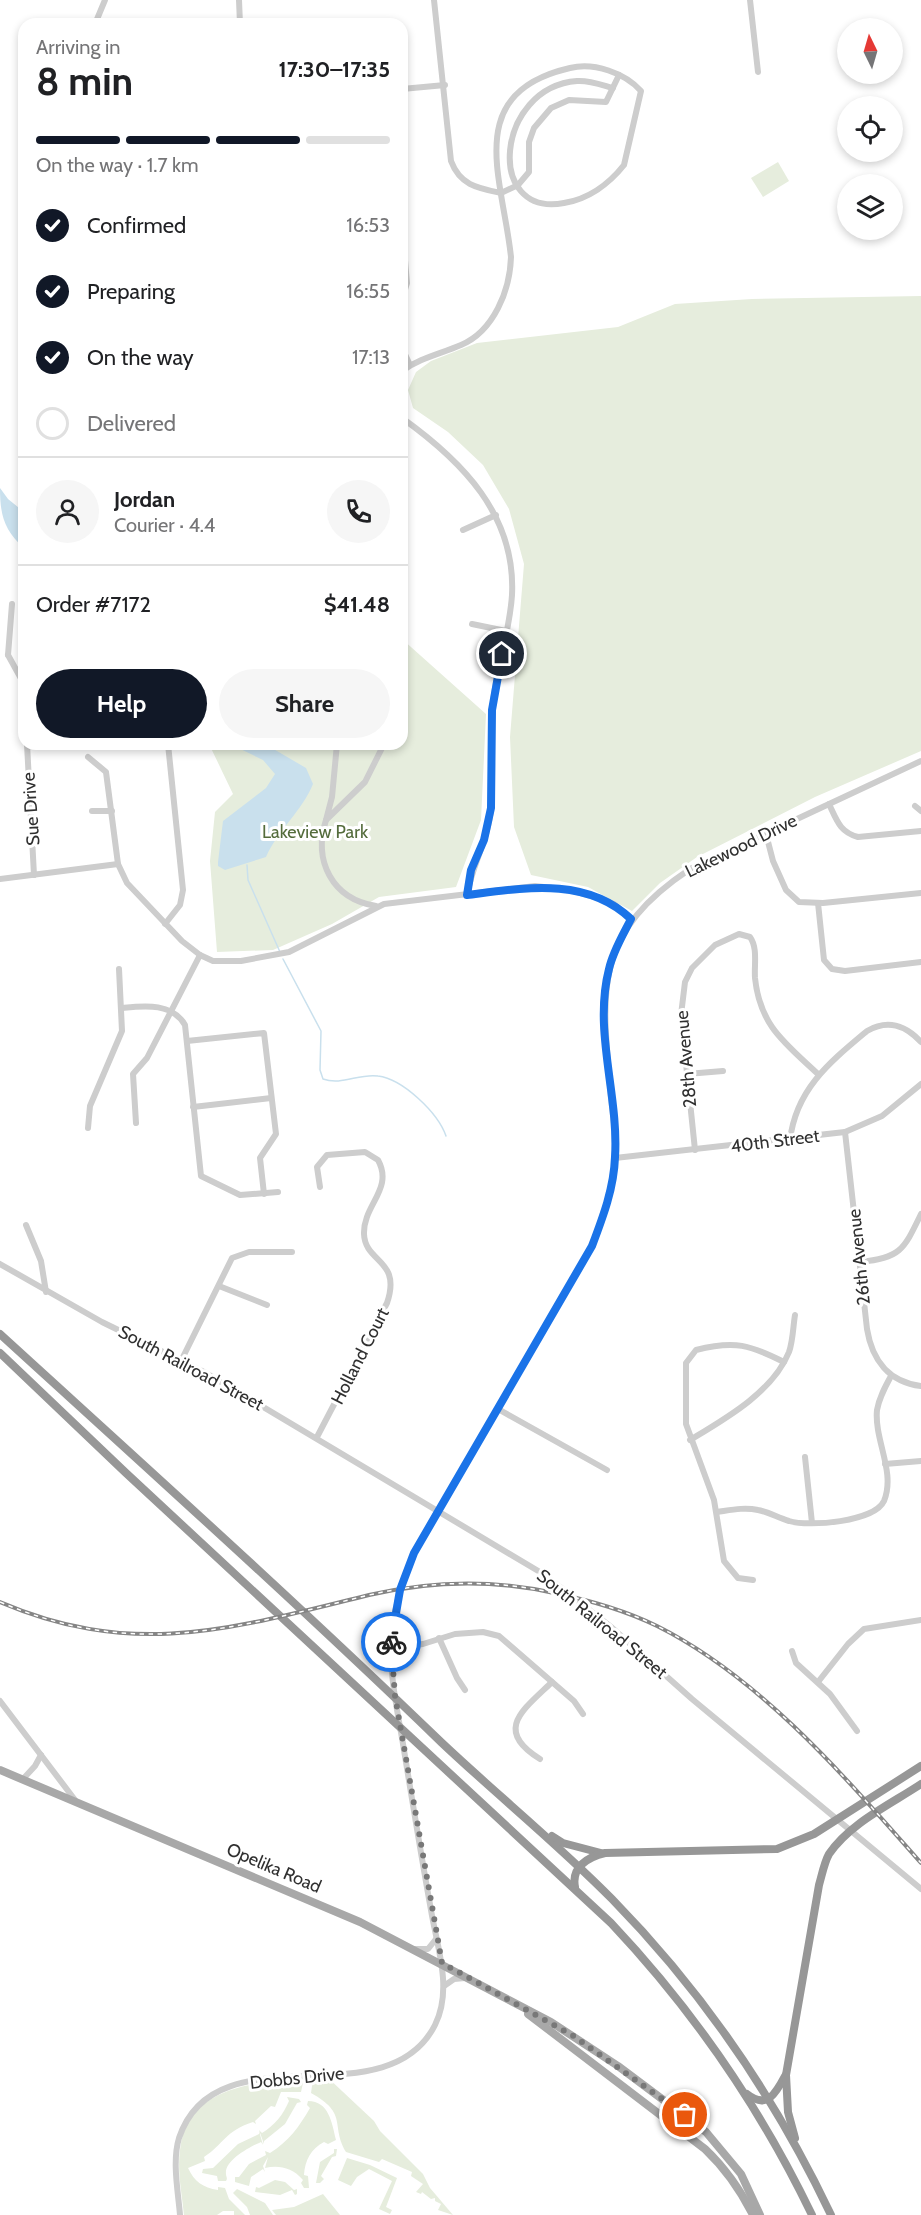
<!DOCTYPE html>
<html lang="en">
<head>
<meta charset="utf-8">
<style>
	body { margin:0; font-family:Cabin,sans-serif; background:#f6f6f6; color:#202124; height:100vh; display:flex; flex-direction:column; font-size:22px; white-space:nowrap }
	* { box-sizing:border-box; margin:0 }
	p { font-size:20px; color:#757577 }
	.icon { flex:none; width:33px; height:33px; fill:none; stroke:currentColor; stroke-width:2; stroke-linecap:round; stroke-linejoin:round }
	.map { position:relative; flex:1; overflow:hidden }
	.details { position:absolute; left:18px; top:18px; width:390px; height:732px; display:flex; flex-direction:column; background:#fff; border-radius:18px; box-shadow:0 3px 9px #0003 }
	.details>* { flex:none }
	.needle { width:39px; rotate:355deg }
	.buttons { position:absolute; left:837px; top:18px; display:grid; gap:12px }
	.buttons a { display:grid; place-items:center; width:66px; height:66px; border-radius:50%; background:#fff; box-shadow:0 3px 9px #0003; font-size:30px }
	.pin { position:absolute; display:grid; place-items:center; width:51px; height:51px; color:#fff; margin:-26px; border:3px solid #fff; border-radius:50%; box-shadow:0 2px 6px #0007 }
	.courier { position:absolute; display:grid; place-items:center; width:60px; height:60px; margin:-30px; border:4px solid #1a73e8; border-radius:50%; background:#fff; color:#222; box-shadow:0 2px 8px #0007 }
	.summary em { font-style:normal; font-weight:800 }
	.summary div { display:flex; flex-direction:column-reverse }
	.summary { display:flex; align-items:center; justify-content:space-between; height:102px; padding:0 18px }
	h1 { font-size:39px; font-weight:800; line-height:45px }
	.bar { display:grid; grid-template-columns:repeat(4,1fr); gap:9px 6px; align-content:center; height:72px; padding:0 18px }
	.bar i { height:8px; border-radius:4px; background:#e0e0e0 }
	.bar .active { background:#111827 }
	.bar p { grid-column:span 4 }
	.line { display:flex; align-items:center; gap:15px; padding:0 18px; border-top:2px solid #e0e0e0 }
	.line div { flex:1 }
	.round { display:grid; place-items:center; flex:none; width:63px; height:63px; border-radius:32px; background:#f6f6f6 }
	ol { padding:0 18px; list-style:none }
	li { display:flex; align-items:center; gap:18px; height:66px }
	li p { margin-inline-start:auto }
	li .icon { padding:6px; border-radius:50%; background:#111827; color:#fff; stroke-width:4 }
	li:last-child { color:#757577 }
	li i { width:33px; height:33px; border:3px solid #e0e0e0; border-radius:50% }
	.action { display:flex; gap:12px; margin-top:auto; padding:12px 18px }
	.action a { flex:1; height:69px; border-radius:36px; background:#111827; color:#fff; font-size:24px; font-weight:800; line-height:69px; text-align:center }
	.action a+a { background:#f6f6f6; color:#202124 }
	.map>svg:first-child { display:block }
	.green { fill:#e6eddd }
	.water { fill:#c9e0ed }
	.lines { fill:none; stroke-linecap:round; stroke-linejoin:round }
	.stream { stroke:#c9e0ed; stroke-width:1.5 }
	.minor { stroke:#cdcdcd; stroke-width:6 }
	.major { stroke:#a8a8a8; stroke-width:8 }
	.highway { stroke:#979797; stroke-width:8 }
	.rail-casing { stroke:#858585; stroke-width:4 }
	.rail { stroke:#fff; stroke-width:1.5; stroke-dasharray:4.5; stroke-linecap:butt }
	.done { stroke:#787878; stroke-width:6; stroke-dasharray:0 10.8 }
	.route { stroke:#1a73e8; stroke-width:8 }
	.labels { text-anchor:middle; dominant-baseline:central; stroke-width:6; stroke-linejoin:round; paint-order:stroke }
	.street-label { font-size:18px; fill:#303030; stroke:#fff }
	.park-label { font-size:18px; fill:#546c3c; stroke:#fff }
</style>
</head>
<body>
<div class="map">
<svg width="921" height="2215" viewBox="0 0 921 2215">
	<rect width="100%" height="100%" fill="#fff"/>
	<!-- green -->
	<g class="green">
		<polygon points="778,162 789,181 763,197 751,178"/>
		<polygon points="921,296 921,751 815,797 697,857 660,883 632,911 588,887 531,875 514,827 510,737 524,564 509,509 483,465 448,432 413,408 408,390 416,372 431,361 477,343 618,327 675,304 752,299"/>
		<polygon points="402,639 486,714 481,820 456,887 379,897 332,924 273,950 217,952 210,861 215,812 233,794 209,744 402,744"/>
		<path d="M326,2076l48,45 6,10 43,43 7,14 23,27 -15,-5 3,-6 -6,-3v-3l-4,1 -9,-7 -1,2 -5,-2 7,-8 -12,-8 1,-4 -30,-13 -3,3 -33,-10c-16,-27 3,-38 -35,-59l2,-14z"/>
		<path d="M299,2079l4,4 -2,9h-20l-6,15 -4,-1 -16,15 1,3 -3,-2c-28,9 -29,22 -49,35l1,4 -17,7c6,13 15,20 30,22v-3l7,1 4,11 16,16h-11v-4h-11l-6,4h-33c-2,-21 -7,-44 -4,-65 7,-62 70,-67 119,-71z"/>
		<path d="M287,2097l12,2 2,3 -4,1 -12,21 -21,17v3l-5,-14 3,3c13,-8 21,-18 27,-32z"/>
		<path d="M308,2101c21,0 24,22 28,39l-8,4 -4,-2c-13,7 -19,18 -20,33l4,1 1,12h-5l-3,-5 2,-3c-11,-13 -25,-15 -38,-12l3,-11 -5,9 2,6 -2,-3 -12,8 -2,9 -14,-4v-5h4l10,-13 17,-9 -1,-4 5,2c19,-12 29,-26 40,-45l-3,-3z"/>
		<path d="M259,2131l4,14 -2,-3c-9,4 -37,18 -35,32 0,3 2,4 0,7h-8l-1,-5 -15,-3 1,-4 10,-1 25,-24 21,-10z"/>
		<polygon points="334,2149 337,2149 336,2156 332,2157 321,2176 324,2179 320,2183 316,2183 320,2162 334,2153"/>
		<polygon points="347,2158 370,2165 397,2178 386,2207 392,2210 390,2214 379,2209 392,2181 369,2169 357,2177 351,2186 338,2180"/>
		<polygon points="275,2180 285,2182 294,2190 297,2189 297,2194 295,2195 292,2190 280,2195 255,2192 256,2187 259,2188"/>
		<polygon points="237,2189 265,2203 273,2215 250,2215 247,2207 233,2193"/>
		<polygon points="323,2194 340,2215 276,2215 272,2210 294,2207"/>
	</g>
	<!-- water -->
	<g class="water">
		<path d="M0,488l8,11 16,13v36c-20,-18 -24,-33 -24,-60z"/>
		<path d="M230,744h35l41,24 7,16c-11,27 -35,46 -47,73l-41,13 -7,-4v-4l5,-41 43,-33 9,-14 -12,-14z"/>
	</g>
	<g class="lines">
		<!-- stream -->
		<g class="stream">
			<polyline points="247,865 248,880 280,952"/>
			<path d="M283,959l38,72 -1,39 3,9c19,7 36,-6 55,-3 25,3 60,37 68,60"/>
		</g>
		<!-- minor -->
		<g class="minor">
			<polyline points="239,0 240,24"/>
			<path d="M434,0l17,161c9,24 26,27 50,32l17,-8 11,-13v-30l5,-14 17,-20 18,-8 37,2 13,-27"/>
			<polyline points="750,0 758,72"/>
			<polyline points="95,24 105,0"/>
			<polyline points="402,89 445,85"/>
			<polyline points="402,226 407,283 402,299"/>
			<polyline points="402,348 410,365"/>
			<path d="M402,371c18,-13 38,-17 59,-26 33,-14 49,-55 50,-88 -8,-78 -50,-164 59,-189 24,-6 55,5 71,23l-17,74c-15,19 -36,34 -60,38 -80,15 -68,-116 13,-122 12,-1 25,4 36,7"/>
			<path d="M402,418c60,43 114,97 110,177 -2,33 -13,66 -18,99 -5,37 0,76 -3,114 -2,30 -19,57 -24,87"/>
			<polyline points="463,530 496,515"/>
			<polyline points="472,624 506,631"/>
			<polyline points="8,655 12,604"/>
			<polyline points="8,655 24,684"/>
			<polyline points="402,678 404,693 402,706"/>
			<polyline points="27,744 34,875"/>
			<polyline points="337,744 332,797 326,820 365,782 384,744"/>
			<polyline points="88,757 106,772 118,864 127,883 182,941 200,955 213,961 241,961 289,952 384,904 535,886 570,890 598,898 614,904 631,919"/>
			<path d="M829,804c8,17 11,28 29,33l63,-6"/>
			<polyline points="915,806 921,811"/>
			<polyline points="92,811 112,811"/>
			<path d="M326,820c-13,41 6,79 50,86"/>
			<polyline points="766,834 773,861 786,890 799,902 823,903 921,893"/>
			<polyline points="0,879 118,864"/>
			<polyline points="818,903 824,960 832,969 845,971 921,962"/>
			<polyline points="165,924 180,905 183,890 168,744"/>
			<path d="M121,1008c22,-2 51,-6 64,17l16,151 39,19 38,-3"/>
			<polyline points="187,1041 264,1033 276,1134 260,1158 264,1194"/>
			<polyline points="687,1074 723,1071"/>
			<polyline points="193,1107 271,1098"/>
			<polyline points="136,1123 133,1074 147,1058 200,955"/>
			<polyline points="88,1128 90,1106 122,1031 119,969"/>
			<path d="M845,1132l22,197c5,31 22,53 54,57"/>
			<path d="M790,1140c6,-51 40,-78 77,-109 21,-12 38,-6 54,11"/>
			<path d="M695,1150l-14,-135 4,-33 7,-14 23,-23 24,-11 11,3c8,11 4,28 5,41 5,48 30,65 63,96"/>
			<polyline points="615,1158 845,1132 882,1116 921,1084"/>
			<polyline points="26,1225 41,1261 46,1292"/>
			<path d="M860,1262c41,-4 44,-13 61,-48"/>
			<polyline points="0,1264 102,1322 206,1373 545,1575 610,1626 692,1699 921,1889"/>
			<polyline points="219,1286 267,1305"/>
			<polyline points="181,1361 232,1258 249,1252 292,1252"/>
			<polyline points="498,1409 607,1470"/>
			<path d="M317,1437l70,-134c15,-44 -22,-40 -23,-69 -1,-29 30,-45 14,-74l-13,-8 -38,3 -10,12 3,20"/>
			<path d="M690,1440c35,-21 83,-48 99,-88 4,-11 4,-25 6,-37"/>
			<polyline points="805,1457 812,1523"/>
			<polyline points="885,1464 921,1461"/>
			<path d="M717,1512c14,-2 27,-5 41,-2 11,2 20,8 31,11 20,6 85,1 95,-20 12,-29 -10,-61 -7,-91 2,-12 8,-23 14,-34"/>
			<path d="M753,1580l-15,-2 -14,-17 -10,-61 -28,-76v-61l10,-13c39,-10 54,-5 88,12"/>
			<polyline points="439,1638 457,1678 465,1690"/>
			<polyline points="391,1648 423,1644 455,1634 483,1632 499,1636 574,1701 583,1714"/>
			<polyline points="792,1651 796,1663 830,1694 857,1731"/>
			<polyline points="818,1682 848,1644 864,1629 921,1620"/>
			<polyline points="0,1701 75,1800"/>
			<path d="M540,1759c-47,-29 -17,-49 12,-77"/>
			<polyline points="23,1779 35,1766 41,1755"/>
			<polyline points="415,1949 428,1949 436,1939"/>
			<polyline points="444,1986 454,1979 465,1978"/>
			<path d="M180,2215c-2,-24 -8,-54 -1,-77 37,-111 207,-16 256,-113 18,-36 2,-78 -4,-115 -10,-55 -19,-111 -28,-166 -6,-35 -14,-72 -12,-108 3,-29 12,-56 23,-83l178,-307c11,-28 22,-58 23,-89 2,-19 -2,-40 -4,-59 -9,-106 -20,-163 79,-229l231,-108"/>
		</g>
		<!-- major -->
		<g class="major">
			<polyline points="0,1770 360,1922 551,2022 618,2066 706,2132 741,2174 760,2215"/>
			<path d="M529,2011l-1,3 177,135c21,20 35,40 48,66"/>
		</g>
		<!-- highway -->
		<g class="highway">
			<path d="M0,1334c148,135 297,269 441,408 56,53 117,102 171,157 90,92 164,200 219,316"/>
			<path d="M0,1353l126,120 485,450c82,87 149,184 201,292"/>
			<polyline points="552,1836 563,1843 601,1853"/>
			<path d="M575,1887c-4,-20 13,-30 30,-34l172,-4 37,-15 107,-68"/>
			<path d="M747,2094c20,16 29,-1 38,-18"/>
			<path d="M795,2138l-7,-26 -2,-37 33,-190c3,-10 5,-22 10,-31 21,-31 62,-50 92,-70"/>
		</g>
		<defs>
			<path id="rail" d="M0,1602c136,58 234,26 369,-7 61,-14 123,-16 185,-2 35,7 70,17 103,33 104,52 188,151 264,237"/>
		</defs>
		<!-- rail casing -->
		<use href="#rail" class="rail-casing"/>
		<!-- rail -->
		<use href="#rail" class="rail"/>
	</g>
	<g class="lines">
		<!-- done -->
		<polyline class="done" points="391,1642 395,1696 442,1963 572,2035 685,2115"/>
		<!-- route -->
		<path class="route" d="M391,1642l9,-52 14,-37 178,-307c11,-29 22,-58 23,-89 4,-62 -22,-126 -6,-188 4,-18 14,-34 22,-50 -45,-43 -108,-31 -164,-24l4,-25 13,-30 7,-32 1,-98 10,-56"/>
	</g>
	<g class="labels">
		<!-- street labels -->
		<g class="street-label">
			<text transform="translate(31 809) rotate(-94)">Sue Drive</text>
			<text transform="translate(741 846) rotate(-26)">Lakewood Drive</text>
			<text transform="translate(686 1059) rotate(-95)">28th Avenue</text>
			<text transform="translate(775 1141) rotate(-7)">40th Street</text>
			<text transform="translate(859 1257) rotate(-96)">26th Avenue</text>
			<text transform="translate(360 1356) rotate(-63)">Holland Court</text>
			<text transform="translate(191 1368) rotate(28)">South Railroad Street</text>
			<text transform="translate(602 1624) rotate(39)">South Railroad Street</text>
			<text transform="translate(274 1868) rotate(23)">Opelika Road</text>
			<text transform="translate(297 2078) rotate(-6)">Dobbs Drive</text>
		</g>
		<!-- park labels -->
		<g class="park-label">
			<text x="315" y="832">Lakeview Park</text>
		</g>
	</g>
</svg>
<div class="buttons">
<a><svg class="needle" viewBox="-14 -14 28 28"><path d="M0-13l5 13h-10z" fill="#e53935"/><path d="M0 13l5-13h-10z" fill="#757577"/></svg></a>
<a><svg class="icon" aria-label="locate" viewBox="0 0 24 24"><circle cx="12" cy="12" r="6"/><path d="M12 2v4M12 18v4M2 12h4M18 12h4"/></svg></a>
<a><svg class="icon" aria-label="layers" viewBox="0 0 24 24"><path d="M12 4l9 5-9 5-9-5zM3 14l9 5 9-5"/></svg></a>
</div>
<div class="pin" style="left:685px;top:2115px;background:#ea580c"><svg class="icon" aria-label="bag" viewBox="0 0 24 24"><path d="M5 8h14l-1 12H6zM9 8a3 3 0 0 1 6 0"/></svg></div>
<div class="pin" style="left:502px;top:654px;background:#1f2937"><svg class="icon" aria-label="home" viewBox="0 0 24 24"><path d="M3 11l9-7 9 7M6 9v11h12V9"/></svg></div>
<div class="courier" style="left:391px;top:1642px"><svg class="icon" aria-label="bike" viewBox="0 0 24 24"><circle cx="6" cy="16" r="4"/><circle cx="18" cy="16" r="4"/><path d="M6 16l4-8h5l3 8M10 8l3 8H6M13 5h3"/></svg></div>
<section class="details">
<div class="summary"><div><h1>8 min</h1><p>Arriving in</p></div><em>17:30–17:35</em></div>
<div class="bar"><i class="active"></i><i class="active"></i><i class="active"></i><i></i><p>On the way · 1.7 km</p></div>
<ol>
<li><svg class="icon" aria-label="check" viewBox="0 0 24 24"><path d="M5 12l5 5 9-10"/></svg>Confirmed<p>16:53</p></li>
<li><svg class="icon" aria-label="check" viewBox="0 0 24 24"><path d="M5 12l5 5 9-10"/></svg>Preparing<p>16:55</p></li>
<li><svg class="icon" aria-label="check" viewBox="0 0 24 24"><path d="M5 12l5 5 9-10"/></svg>On the way<p>17:13</p></li>
<li><i></i>Delivered</li>
</ol>
<div class="line" style="height:108px"><a class="round"><svg class="icon" aria-label="person" viewBox="0 0 24 24"><circle cx="12" cy="8" r="4"/><path d="M4 21q1-7 8-7t8 7"/></svg></a><div><b>Jordan</b><p>Courier · 4.4</p></div><a class="round"><svg class="icon" aria-label="phone" viewBox="0 0 24 24"><path d="M5 4h4l2 5-3 2q2 4 5 5l2-3 5 2v4C11 20 4 13 5 4z"/></svg></a></div>
<div class="line" style="height:78px"><div>Order #7172</div><b>$41.48</b></div>
<div class="action"><a>Help</a><a>Share</a></div>
</section>
</div>
</body>
</html>
